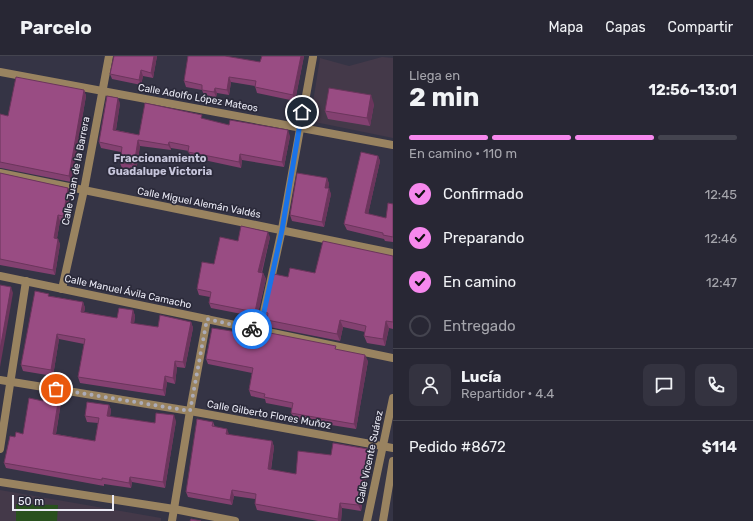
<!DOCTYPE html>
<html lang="es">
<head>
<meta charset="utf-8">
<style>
	body { margin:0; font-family:Rubik,sans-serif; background:#343340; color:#f1f3f6; height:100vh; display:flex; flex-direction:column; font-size:15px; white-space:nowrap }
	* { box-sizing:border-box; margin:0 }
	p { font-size:13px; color:#a5a5ac }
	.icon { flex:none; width:22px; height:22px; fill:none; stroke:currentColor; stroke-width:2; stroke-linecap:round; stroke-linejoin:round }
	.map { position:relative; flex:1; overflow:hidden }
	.sheet { display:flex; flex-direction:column; background:#282734; width:360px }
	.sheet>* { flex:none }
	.scale { position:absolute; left:12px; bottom:10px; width:102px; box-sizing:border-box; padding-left:4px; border:2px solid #ebebf6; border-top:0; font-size:11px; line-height:14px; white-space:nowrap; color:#ebebf6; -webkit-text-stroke:3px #2b2a3a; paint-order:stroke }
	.pin { position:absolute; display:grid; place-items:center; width:34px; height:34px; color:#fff; margin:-17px; border:2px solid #fff; border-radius:50%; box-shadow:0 1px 4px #0007 }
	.courier { position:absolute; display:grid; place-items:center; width:40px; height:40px; margin:-20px; border:3px solid #1a73e8; border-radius:50%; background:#fff; color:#222; box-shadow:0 1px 5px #0007 }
	.head em { font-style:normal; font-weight:700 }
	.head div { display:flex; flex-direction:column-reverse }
	.head { display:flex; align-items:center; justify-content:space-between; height:68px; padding:0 16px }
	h1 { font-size:26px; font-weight:700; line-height:30px }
	.bar { display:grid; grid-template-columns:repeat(4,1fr); gap:6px 4px; align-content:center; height:48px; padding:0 16px }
	.bar i { height:5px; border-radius:3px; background:#44444f }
	.bar .active { background:#f688ed }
	.bar p { grid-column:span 4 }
	.line { display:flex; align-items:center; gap:10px; padding:0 16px; border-top:1px solid #44444f }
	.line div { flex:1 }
	.round { display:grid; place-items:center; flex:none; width:42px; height:42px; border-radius:8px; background:#343340 }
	ol { padding:0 16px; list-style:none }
	li { display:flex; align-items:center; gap:12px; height:44px }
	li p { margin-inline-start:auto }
	li .icon { padding:4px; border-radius:50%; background:#f688ed; color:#111; stroke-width:4 }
	li:last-child { color:#a5a5ac }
	li i { width:22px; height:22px; border:2px solid #44444f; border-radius:50% }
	header { display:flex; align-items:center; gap:24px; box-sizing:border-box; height:56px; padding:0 20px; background:#282734; border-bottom:1px solid #44444f }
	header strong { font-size:19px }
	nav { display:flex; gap:22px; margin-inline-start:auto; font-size:14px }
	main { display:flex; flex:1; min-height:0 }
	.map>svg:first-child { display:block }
	.education { fill:#443949 }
	.green { fill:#29501e }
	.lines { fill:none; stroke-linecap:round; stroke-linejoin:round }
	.street { stroke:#998360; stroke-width:8 }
	.wall { fill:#844171 }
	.shaded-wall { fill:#6b355c }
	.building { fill:#994c83; stroke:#6b355c }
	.done { stroke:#ababb8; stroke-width:4; stroke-dasharray:0 7.2 }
	.route { stroke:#1a73e8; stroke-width:5 }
	.labels { text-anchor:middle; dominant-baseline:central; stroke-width:3.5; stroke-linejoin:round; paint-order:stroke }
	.street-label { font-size:10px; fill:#ebebf6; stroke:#2b2a3a }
	.neighbourhood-label { font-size:11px; font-weight:bold; fill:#c7c6dc; stroke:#2b2a3a }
</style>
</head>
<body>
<header>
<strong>Parcelo</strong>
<nav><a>Mapa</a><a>Capas</a><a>Compartir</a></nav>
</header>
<main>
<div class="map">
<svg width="393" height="465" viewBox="0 0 393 465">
	<rect width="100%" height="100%" fill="#353445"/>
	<!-- education -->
	<g class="education">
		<polygon points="382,1 393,2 393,82 310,65 320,2 349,10"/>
		<polygon points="0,434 161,462 161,465 0,465"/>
	</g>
	<!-- green -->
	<polygon class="green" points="16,448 58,449 57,465 16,465"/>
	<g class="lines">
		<!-- street -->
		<g class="street">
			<polyline points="0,16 393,89"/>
			<polyline points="0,117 393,197"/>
			<polyline points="0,220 393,302"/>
			<polyline points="62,233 84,134 109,0"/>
			<polyline points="260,274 282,173 313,1"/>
			<polyline points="0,324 190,355 393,392"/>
			<polyline points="0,393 26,225"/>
			<polyline points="0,426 174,453 235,465"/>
			<polyline points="172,465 190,355 207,263"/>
			<polyline points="367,465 393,342"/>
			<polyline points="383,465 393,405"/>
		</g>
	</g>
	<!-- wall -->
	<g class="wall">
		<polygon points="157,0 153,22 143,20 141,29 112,23 110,18"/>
		<polygon points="262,0 304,0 295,45 257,37 255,30 231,26 229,39 217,37 216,41 204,39 202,34 186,31 184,25 260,6"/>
		<polygon points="84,34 86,40 71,126 1,112 0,112 0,58 8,60"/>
		<polygon points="120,47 116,74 139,79 203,63 229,69 290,80 284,111 242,104 241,112 190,101 189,95 171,92 171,94 140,90 136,115 122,112 120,107 121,96 101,92 99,86"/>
		<polygon points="374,48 370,70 328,63 325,55"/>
		<polygon points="378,100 380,105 368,158 386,162 393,148 393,186 385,185 384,183 347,174 344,168"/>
		<polygon points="0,117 68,132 70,138 65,166 60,165 57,182 60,188 55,219 0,209"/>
		<polygon points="327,122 329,128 328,132 331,138 324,171 292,165 290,159"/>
		<polygon points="270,181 262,217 263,217 266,223 257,261 211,252 209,247 210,241 199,239 197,233 214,208 238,185"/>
		<polygon points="393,200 393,273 389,272 385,290 367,287 364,280 365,276 343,271 340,285 269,271 265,256 288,221 315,217"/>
		<polygon points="50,240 83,246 85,252 84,256 117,262 133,254 135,260 134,268 158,271 191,266 193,272 185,312 177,311 175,328 167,326 165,340 80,327 78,321 84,288 59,283 53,320 23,315 21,309"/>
		<polygon points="337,294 368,305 356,373 294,363 291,357 292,352 266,347 265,343 251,340 249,334 252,317 208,308 206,303"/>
		<polygon points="59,340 61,346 56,378 95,385 98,367 87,366 85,360 109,349 111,354 110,361 155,367 176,365 165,432 132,426 131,432 104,428 104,430 6,412 4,407 15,381 23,378 43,345"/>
		<polygon points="213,366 215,371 229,379 272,385 274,391 271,414 296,418 331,399 368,393 370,399 361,455 342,452 341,465 318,465 257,454 255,448 255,443 234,440 232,449 188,441 186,436"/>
	</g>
	<!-- shaded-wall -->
	<g class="shaded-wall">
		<polygon points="154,0 157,0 153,22 151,17"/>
		<polygon points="301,0 304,0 295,45 293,39"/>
		<polygon points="141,14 143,20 141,29 139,24"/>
		<polygon points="229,21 231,26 229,39 227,34"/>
		<polygon points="215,32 217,37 216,41 214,36"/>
		<polygon points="84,34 86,40 71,126 69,120"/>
		<polygon points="371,39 374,48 370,70 367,62"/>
		<polygon points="118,42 120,47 115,80 113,74"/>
		<polygon points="288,74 290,80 284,111 282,106"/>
		<polygon points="138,84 140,90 136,115 134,109"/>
		<polygon points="169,86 171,92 171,94 168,89"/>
		<polygon points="240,98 242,104 241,112 239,106"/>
		<polygon points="378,100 380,105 367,163 365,157"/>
		<polygon points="327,122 329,128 327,137 325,132"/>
		<polygon points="68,132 70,138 65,166 63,160"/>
		<polygon points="329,132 331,138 324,171 322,166"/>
		<polygon points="58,159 60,165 56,188 54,182"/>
		<polygon points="268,176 270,181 260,222 258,216"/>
		<polygon points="58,183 60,188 55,219 53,214"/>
		<polygon points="263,217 266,223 257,261 255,256"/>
		<polygon points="11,231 13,237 0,311 0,294"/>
		<polygon points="83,246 85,252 83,261 81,256"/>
		<polygon points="133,254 135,260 133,273 131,267"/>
		<polygon points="340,264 343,271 340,285 337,278"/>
		<polygon points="386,265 389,272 385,290 383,283"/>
		<polygon points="191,266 193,272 185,312 183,306"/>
		<polygon points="57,278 59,283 53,320 51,314"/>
		<polygon points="365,299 368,305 356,373 354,368"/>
		<polygon points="175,305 177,311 175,328 173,322"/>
		<polygon points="165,320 167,326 165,340 163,334"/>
		<polygon points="59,340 61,346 55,383 53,378"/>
		<polygon points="109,349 111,354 109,366 107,360"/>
		<polygon points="174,359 176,365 165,432 163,426"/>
		<polygon points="227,373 229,378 226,378"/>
		<polygon points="272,385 274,391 270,419 268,413"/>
		<polygon points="368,393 370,399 361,455 358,449"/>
		<polygon points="130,421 132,426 131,432 129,427"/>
		<polygon points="232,434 234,440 232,449 230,444"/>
		<polygon points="340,447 342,452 341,465 338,465 338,463"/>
	</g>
	<!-- building -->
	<g class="building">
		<polygon points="114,0 154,0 151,17 141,14 139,24 110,18"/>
		<polygon points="188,0 225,0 260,6 262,0 301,0 293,39 255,31 256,25 229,21 227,34 215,32 214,36 202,34 202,29 184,25"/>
		<polygon points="16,21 84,34 69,120 0,106 0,58 8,60"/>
		<polygon points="329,32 371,39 367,62 325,55"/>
		<polygon points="107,40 118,42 113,74 139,79 145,47 202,59 201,62 229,69 230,64 288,74 282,106 240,98 239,106 188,96 189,90 169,86 168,89 138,84 134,109 120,107 122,91 99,86"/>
		<polygon points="361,96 378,100 365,157 386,162 388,147 393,148 393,181 383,179 383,177 344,168"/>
		<polygon points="0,117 68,132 63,160 58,159 54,182 58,183 53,214 0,203"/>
		<polygon points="297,117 327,122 325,132 329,132 322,166 290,159"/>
		<polygon points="241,170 268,176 258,216 263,217 255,256 209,247 211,236 197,233 202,206 214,208 220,181 238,185"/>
		<polygon points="323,185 393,200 393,266 386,265 383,283 364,280 366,270 340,264 337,278 267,264 268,257 265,256 274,218 288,221 290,212 315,217"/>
		<polygon points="0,229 11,231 0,294"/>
		<polygon points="35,235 49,238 48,240 83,246 81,256 117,262 119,252 133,254 131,267 158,271 160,259 191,266 183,306 175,305 173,322 165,320 163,334 78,321 85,283 57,278 51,314 21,309"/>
		<polygon points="212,272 264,280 265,276 336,290 335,293 365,299 354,368 291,357 293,347 264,341 265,338 249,334 253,312 206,303"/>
		<polygon points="44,338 59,340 53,378 95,385 99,362 85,360 87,346 109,349 107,360 128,363 155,367 156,357 174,359 163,426 130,421 129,427 102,422 102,424 4,407 10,380 15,381 16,376 23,378 29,342 43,345"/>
		<polygon points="197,363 213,366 212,370 227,373 226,378 272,385 268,413 296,418 298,395 331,399 333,387 368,393 358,449 340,447 338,463 255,448 256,438 232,434 230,444 186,436"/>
		<polygon points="191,463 201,465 190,465"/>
	</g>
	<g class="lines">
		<!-- done -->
		<polyline class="done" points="56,333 190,355 207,263 252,273"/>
		<!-- route -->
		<polyline class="route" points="252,273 260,274 282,174 302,56"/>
	</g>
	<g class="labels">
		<!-- street labels -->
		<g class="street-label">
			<text transform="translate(198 42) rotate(10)">Calle Adolfo López Mateos</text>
			<text transform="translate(76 115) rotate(-79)">Calle Juan de la Barrera</text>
			<text transform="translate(199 147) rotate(11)">Calle Miguel Alemán Valdés</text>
			<text transform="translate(128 236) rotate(12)">Calle Manuel Ávila Camacho</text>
			<text transform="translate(269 359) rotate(10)">Calle Gilberto Flores Muñoz</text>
			<text transform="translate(370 401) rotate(-78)">Calle Vicente Suárez</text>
		</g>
		<!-- neighbourhood labels -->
		<g class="neighbourhood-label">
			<text x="160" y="102">Fraccionamiento<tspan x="160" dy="13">Guadalupe Victoria</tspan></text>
		</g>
	</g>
</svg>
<div class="scale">50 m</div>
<div class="pin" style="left:56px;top:333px;background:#ea580c"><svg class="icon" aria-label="bag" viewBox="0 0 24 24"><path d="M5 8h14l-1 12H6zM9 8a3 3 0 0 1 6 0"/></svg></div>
<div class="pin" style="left:302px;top:56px;background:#1f2937"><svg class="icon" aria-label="home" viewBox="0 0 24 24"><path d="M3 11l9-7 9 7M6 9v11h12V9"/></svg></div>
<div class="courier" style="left:252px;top:273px"><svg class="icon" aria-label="bike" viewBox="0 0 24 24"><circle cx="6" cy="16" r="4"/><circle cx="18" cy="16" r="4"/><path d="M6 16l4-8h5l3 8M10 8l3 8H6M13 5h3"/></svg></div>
</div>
<section class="sheet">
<div class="head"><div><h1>2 min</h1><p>Llega en</p></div><em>12:56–13:01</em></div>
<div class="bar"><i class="active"></i><i class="active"></i><i class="active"></i><i></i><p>En camino · 110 m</p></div>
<ol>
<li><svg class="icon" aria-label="check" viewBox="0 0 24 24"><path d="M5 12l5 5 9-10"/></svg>Confirmado<p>12:45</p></li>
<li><svg class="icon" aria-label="check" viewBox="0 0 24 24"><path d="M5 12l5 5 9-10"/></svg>Preparando<p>12:46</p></li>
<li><svg class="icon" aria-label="check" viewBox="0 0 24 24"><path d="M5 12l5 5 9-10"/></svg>En camino<p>12:47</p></li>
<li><i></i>Entregado</li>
</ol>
<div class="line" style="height:72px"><a class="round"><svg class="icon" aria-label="person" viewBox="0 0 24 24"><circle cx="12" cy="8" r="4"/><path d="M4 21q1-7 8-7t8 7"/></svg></a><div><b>Lucía</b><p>Repartidor · 4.4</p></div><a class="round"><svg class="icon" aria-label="chat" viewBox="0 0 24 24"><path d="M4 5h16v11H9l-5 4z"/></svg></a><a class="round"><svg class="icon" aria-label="phone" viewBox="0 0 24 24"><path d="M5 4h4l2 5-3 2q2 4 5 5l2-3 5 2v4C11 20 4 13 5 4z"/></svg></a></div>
<div class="line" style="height:52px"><div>Pedido #8672</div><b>$114</b></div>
</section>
</main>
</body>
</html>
